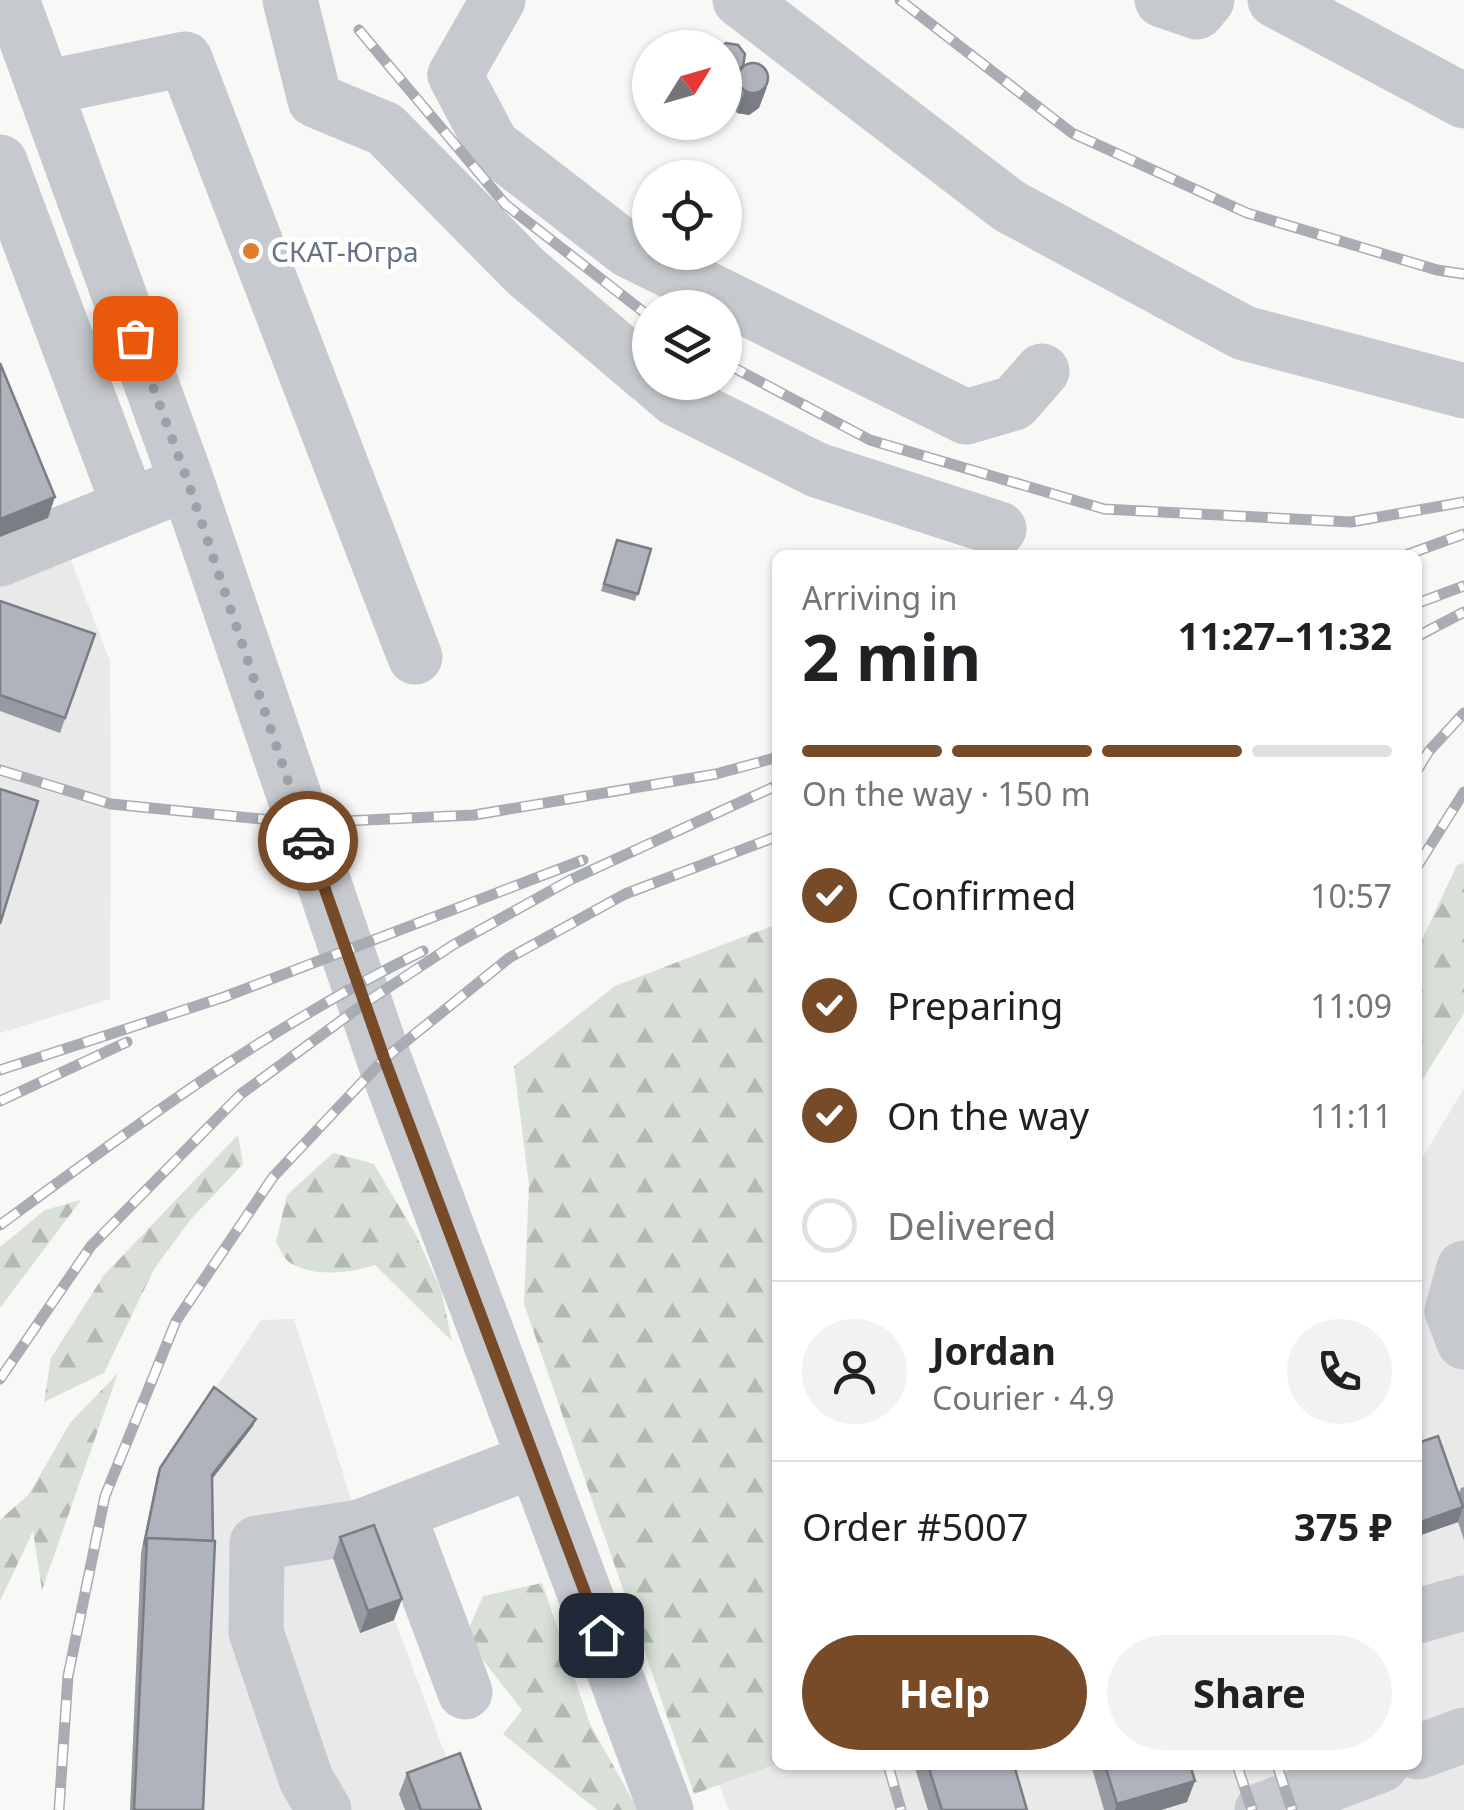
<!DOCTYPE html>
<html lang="en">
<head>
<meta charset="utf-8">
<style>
	body { margin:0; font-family:"Noto Sans",sans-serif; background:#f2f2f2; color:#202124; height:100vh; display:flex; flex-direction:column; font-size:38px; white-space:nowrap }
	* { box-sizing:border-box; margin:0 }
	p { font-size:32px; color:#757577 }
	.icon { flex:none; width:55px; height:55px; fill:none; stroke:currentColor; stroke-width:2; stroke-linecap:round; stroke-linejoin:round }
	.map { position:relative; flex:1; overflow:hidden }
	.details { position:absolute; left:772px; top:550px; width:650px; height:1220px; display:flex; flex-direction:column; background:#fff; border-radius:15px; box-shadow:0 2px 8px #0004 }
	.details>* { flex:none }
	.needle { width:65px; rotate:53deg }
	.buttons { position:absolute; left:632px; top:30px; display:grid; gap:20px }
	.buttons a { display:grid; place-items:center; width:110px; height:110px; border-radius:50%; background:#fff; box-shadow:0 2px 8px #0004; font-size:50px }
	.pin { position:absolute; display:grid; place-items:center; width:85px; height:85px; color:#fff; margin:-42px; border-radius:20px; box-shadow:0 5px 15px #0006 }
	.courier { position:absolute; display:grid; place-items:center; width:100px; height:100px; margin:-50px; border:8px solid #774a28; border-radius:50%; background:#fff; color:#222; box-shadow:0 2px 12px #0007 }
	.summary em { font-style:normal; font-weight:700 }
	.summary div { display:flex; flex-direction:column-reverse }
	.summary { display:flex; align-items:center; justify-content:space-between; height:170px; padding:0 30px }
	h1 { font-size:65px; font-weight:700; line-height:75px }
	.bar { display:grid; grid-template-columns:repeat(4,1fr); gap:15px 10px; align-content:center; height:120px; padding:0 30px }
	.bar i { height:12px; border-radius:8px; background:#e0e0e0 }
	.bar .active { background:#774a28 }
	.bar p { grid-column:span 4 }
	.line { display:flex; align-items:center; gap:25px; padding:0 30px; border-top:2px solid #e0e0e0 }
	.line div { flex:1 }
	.round { display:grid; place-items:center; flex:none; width:105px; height:105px; border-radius:52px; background:#f2f2f2 }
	ol { padding:0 30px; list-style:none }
	li { display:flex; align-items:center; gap:30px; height:110px }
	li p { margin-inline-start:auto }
	li .icon { padding:10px; border-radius:50%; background:#774a28; color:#fff; stroke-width:4 }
	li:last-child { color:#757577 }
	li i { width:55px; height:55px; border:5px solid #e0e0e0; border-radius:50% }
	.cta { display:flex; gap:20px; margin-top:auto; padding:20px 30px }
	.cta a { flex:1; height:115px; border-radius:60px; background:#774a28; color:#fff; font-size:40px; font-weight:700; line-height:115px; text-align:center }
	.cta a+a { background:#f2f2f2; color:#202124 }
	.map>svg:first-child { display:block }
	.built { fill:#e9e9e9 }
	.forest { fill:url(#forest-firs) }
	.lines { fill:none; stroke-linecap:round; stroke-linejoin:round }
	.minor { stroke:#c6c9cd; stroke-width:55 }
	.rail-casing { stroke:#a9acb3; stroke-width:11 }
	.rail { stroke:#fff; stroke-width:8; stroke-dasharray:22; stroke-linecap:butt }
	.wall { fill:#969ba2 }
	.shaded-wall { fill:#7a7e84 }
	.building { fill:#afb4bc; stroke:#7a7e84; stroke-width:2.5 }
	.done { stroke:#9aa1ad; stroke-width:10; stroke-dasharray:0 18 }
	.route { stroke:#774a28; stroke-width:12 }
	.poi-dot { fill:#e27c2c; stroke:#fff; stroke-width:4 }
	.labels { text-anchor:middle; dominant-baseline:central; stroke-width:10; stroke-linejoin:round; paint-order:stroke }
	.poi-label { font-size:28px; fill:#687286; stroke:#fff; text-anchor:start }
</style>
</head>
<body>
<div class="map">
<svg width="1464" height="1810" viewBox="0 0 1464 1810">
	<defs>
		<pattern id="forest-firs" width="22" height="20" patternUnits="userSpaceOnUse" patternTransform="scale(2.5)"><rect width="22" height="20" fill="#d8e0d7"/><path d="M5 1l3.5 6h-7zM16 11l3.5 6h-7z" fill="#b3bab4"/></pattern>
	</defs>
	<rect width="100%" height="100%" fill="#f8f8f6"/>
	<!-- built -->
	<g class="built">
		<polygon points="0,377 110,661 111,804 110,999 0,1033"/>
		<polygon points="1464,1088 1464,1810 729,1810 719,1785 777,1764 1418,1765 1418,1165"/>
		<polygon points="294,1319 360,1527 466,1810 130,1810 141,1553 157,1475 261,1320"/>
	</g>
	<!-- forest -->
	<g class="forest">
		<polygon points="1464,863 1464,1013 1418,1087 1418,948 1457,865"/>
		<polygon points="777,924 777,1764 694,1794 524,1304 529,1184 514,1066 615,986"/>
		<polygon points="238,1135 243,1164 191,1219 154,1269 104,1373 44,1402 51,1358 104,1275"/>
		<path d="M333,1153l41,11 42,71 25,55 11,51 -77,-76c-24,8 -62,13 -86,-3 -5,-4 -10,-14 -13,-20l11,-47z"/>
		<polygon points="81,1200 0,1308 0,1247 45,1210"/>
		<polygon points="118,1373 42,1590 33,1531 0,1601 0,1520 29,1494 70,1423"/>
		<polygon points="542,1583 590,1724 638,1810 597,1810 503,1734 522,1710 465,1637 483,1596"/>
	</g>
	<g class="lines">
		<!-- minor -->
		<g class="minor">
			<polyline points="12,0 187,482 384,1059 666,1810"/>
			<polyline points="290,0 315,100 385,129 525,271 650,377"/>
			<polyline points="498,0 455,75 492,145 628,250 966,417 1014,403 1042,371"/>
			<polyline points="740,0 1009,206 1244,333 1464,391"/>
			<polyline points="1162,0 1197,12 1207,0"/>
			<polyline points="1275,0 1464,101"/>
			<polyline points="44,88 185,59 415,657"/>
			<polyline points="0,162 129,506"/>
			<polyline points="656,382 676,399 817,470 999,529"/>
			<polyline points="0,559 162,493"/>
			<polyline points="1464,1268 1452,1311 1464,1342"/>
			<polyline points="398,1513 465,1692"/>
			<polyline points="1418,1616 1464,1603"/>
			<polyline points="1418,1752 1464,1735"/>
			<polyline points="324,1810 306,1779 256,1632 257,1543 360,1527 535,1460"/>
			<polyline points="1262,1810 1381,1765"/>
		</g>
		<defs>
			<g id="rail">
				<polyline points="900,0 1072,133 1247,213 1437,270 1464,274"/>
				<polyline points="359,30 505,204 650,317"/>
				<polyline points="725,363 870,440 1104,509 1351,522 1464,502"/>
				<polyline points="1406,555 1464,534"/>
				<polyline points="1418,603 1464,586"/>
				<polyline points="1418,636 1464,612"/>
				<polyline points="1418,769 1429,751 1464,713"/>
				<polyline points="0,770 111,804 302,823 474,815 716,774 778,757"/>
				<polyline points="1418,865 1464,792"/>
				<polyline points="0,1070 224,997 583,860"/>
				<polyline points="0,1101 127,1042"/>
				<path d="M0,1225c138,-101 269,-199 423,-274"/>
				<polyline points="0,1379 91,1246 241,1094 365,1003 453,945 570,880 778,785"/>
				<polyline points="888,1765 901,1810"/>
				<polyline points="1237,1765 1252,1810"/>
				<polyline points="1277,1765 1292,1810"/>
				<polyline points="59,1810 68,1676 105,1496 176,1321 273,1177 384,1059 509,958 625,894 778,836"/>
			</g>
		</defs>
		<!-- rail casing -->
		<use href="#rail" class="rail-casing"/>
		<!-- rail -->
		<use href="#rail" class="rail"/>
	</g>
	<!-- wall -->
	<g class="wall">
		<polygon points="725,48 742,68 759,108 749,115 737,113 730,103 733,89 726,94"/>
		<polygon points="617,540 651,549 635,601 601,591"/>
		<polygon points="0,601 95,634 60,733 0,711"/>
		<polygon points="256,1419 253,1426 212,1479 203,1810 130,1810 141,1553 157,1475 160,1468"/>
		<polygon points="1418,1443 1458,1495 1461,1488 1464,1487 1464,1540 1458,1522 1418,1536"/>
		<polygon points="340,1537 394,1620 360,1633 333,1558"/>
		<polygon points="914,1765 1014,1765 1027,1810 928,1810"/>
		<polygon points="1091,1765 1190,1765 1187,1802 1161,1810 1104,1810"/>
		<polygon points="407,1773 481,1810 405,1810 399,1794"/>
	</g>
	<!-- shaded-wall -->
	<g class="shaded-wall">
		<polygon points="743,66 740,70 733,89 725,94 725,72"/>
		<polygon points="767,87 759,108 749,115 737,113 745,92"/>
		<polygon points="55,497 48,518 0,537 0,519"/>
		<polygon points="256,1419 253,1426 209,1483 212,1475"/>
		<polygon points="1463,1507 1458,1522 1418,1536 1418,1523"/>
		<polygon points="402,1599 394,1620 360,1633 368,1611"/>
		<polygon points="1195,1781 1187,1802 1161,1810 1115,1810 1117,1804"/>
	</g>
	<!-- building -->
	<g class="building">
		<polygon points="726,43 738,45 745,54 743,66 734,73 725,72 725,48 719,48"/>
		<circle cx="753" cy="78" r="15"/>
		<polygon points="0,363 55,497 0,519"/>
		<polygon points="617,540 651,549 638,594 604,584"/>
		<polygon points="0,601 95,634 65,718 0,695"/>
		<polygon points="0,789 38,801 0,924"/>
		<polygon points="214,1387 256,1419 212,1475 213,1541 147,1538 144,1545 160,1468"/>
		<polygon points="1438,1436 1463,1507 1418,1523 1418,1443"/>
		<polygon points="374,1525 402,1599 368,1611 340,1537"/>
		<polygon points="147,1538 215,1541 203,1810 134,1810"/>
		<polygon points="460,1753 481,1810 421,1810 407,1773"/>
		<polygon points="928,1765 1014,1765 1027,1810 942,1810"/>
		<polygon points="1105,1765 1190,1765 1195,1781 1117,1804"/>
	</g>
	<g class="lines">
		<!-- done -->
		<polyline class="done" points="135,338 188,482 308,841"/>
		<!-- route -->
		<polyline class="route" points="308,841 384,1058 601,1635"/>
	</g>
	<!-- markers -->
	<circle class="poi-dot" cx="251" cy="251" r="10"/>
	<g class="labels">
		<!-- poi labels -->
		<g class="poi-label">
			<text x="271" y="251">СКАТ-Югра</text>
		</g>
	</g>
</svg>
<div class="buttons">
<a><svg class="needle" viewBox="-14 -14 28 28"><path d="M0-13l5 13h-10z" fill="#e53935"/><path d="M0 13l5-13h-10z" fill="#757577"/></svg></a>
<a><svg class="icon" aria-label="locate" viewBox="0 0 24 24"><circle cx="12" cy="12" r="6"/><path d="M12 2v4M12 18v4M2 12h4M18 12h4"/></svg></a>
<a><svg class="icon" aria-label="layers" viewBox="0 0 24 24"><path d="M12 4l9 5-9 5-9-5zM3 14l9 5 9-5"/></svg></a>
</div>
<div class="pin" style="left:135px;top:338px;background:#ea580c"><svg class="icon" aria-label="bag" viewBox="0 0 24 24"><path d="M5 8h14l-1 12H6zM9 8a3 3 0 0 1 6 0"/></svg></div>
<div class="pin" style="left:601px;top:1635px;background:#1f2937"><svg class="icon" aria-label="home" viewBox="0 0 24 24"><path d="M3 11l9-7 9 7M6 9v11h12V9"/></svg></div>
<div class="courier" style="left:308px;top:841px"><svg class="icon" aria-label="car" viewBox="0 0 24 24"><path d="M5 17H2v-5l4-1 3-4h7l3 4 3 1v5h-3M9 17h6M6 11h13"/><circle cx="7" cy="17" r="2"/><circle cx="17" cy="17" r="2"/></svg></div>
<section class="details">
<div class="summary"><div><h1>2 min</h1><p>Arriving in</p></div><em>11:27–11:32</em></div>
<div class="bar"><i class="active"></i><i class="active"></i><i class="active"></i><i></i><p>On the way · 150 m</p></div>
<ol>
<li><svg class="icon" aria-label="check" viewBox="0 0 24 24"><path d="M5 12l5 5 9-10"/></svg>Confirmed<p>10:57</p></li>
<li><svg class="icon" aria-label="check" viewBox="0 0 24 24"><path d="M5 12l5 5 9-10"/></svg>Preparing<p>11:09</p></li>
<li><svg class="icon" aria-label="check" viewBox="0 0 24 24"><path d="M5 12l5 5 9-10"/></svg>On the way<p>11:11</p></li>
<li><i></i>Delivered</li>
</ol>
<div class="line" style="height:180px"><a class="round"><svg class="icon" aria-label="person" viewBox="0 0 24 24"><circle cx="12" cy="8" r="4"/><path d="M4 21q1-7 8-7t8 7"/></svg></a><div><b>Jordan</b><p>Courier · 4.9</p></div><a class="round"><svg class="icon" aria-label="phone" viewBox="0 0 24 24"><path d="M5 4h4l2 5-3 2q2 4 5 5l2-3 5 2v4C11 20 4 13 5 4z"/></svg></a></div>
<div class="line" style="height:130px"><div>Order #5007</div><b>375 ₽</b></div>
<div class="cta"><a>Help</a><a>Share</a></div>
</section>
</div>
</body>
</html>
